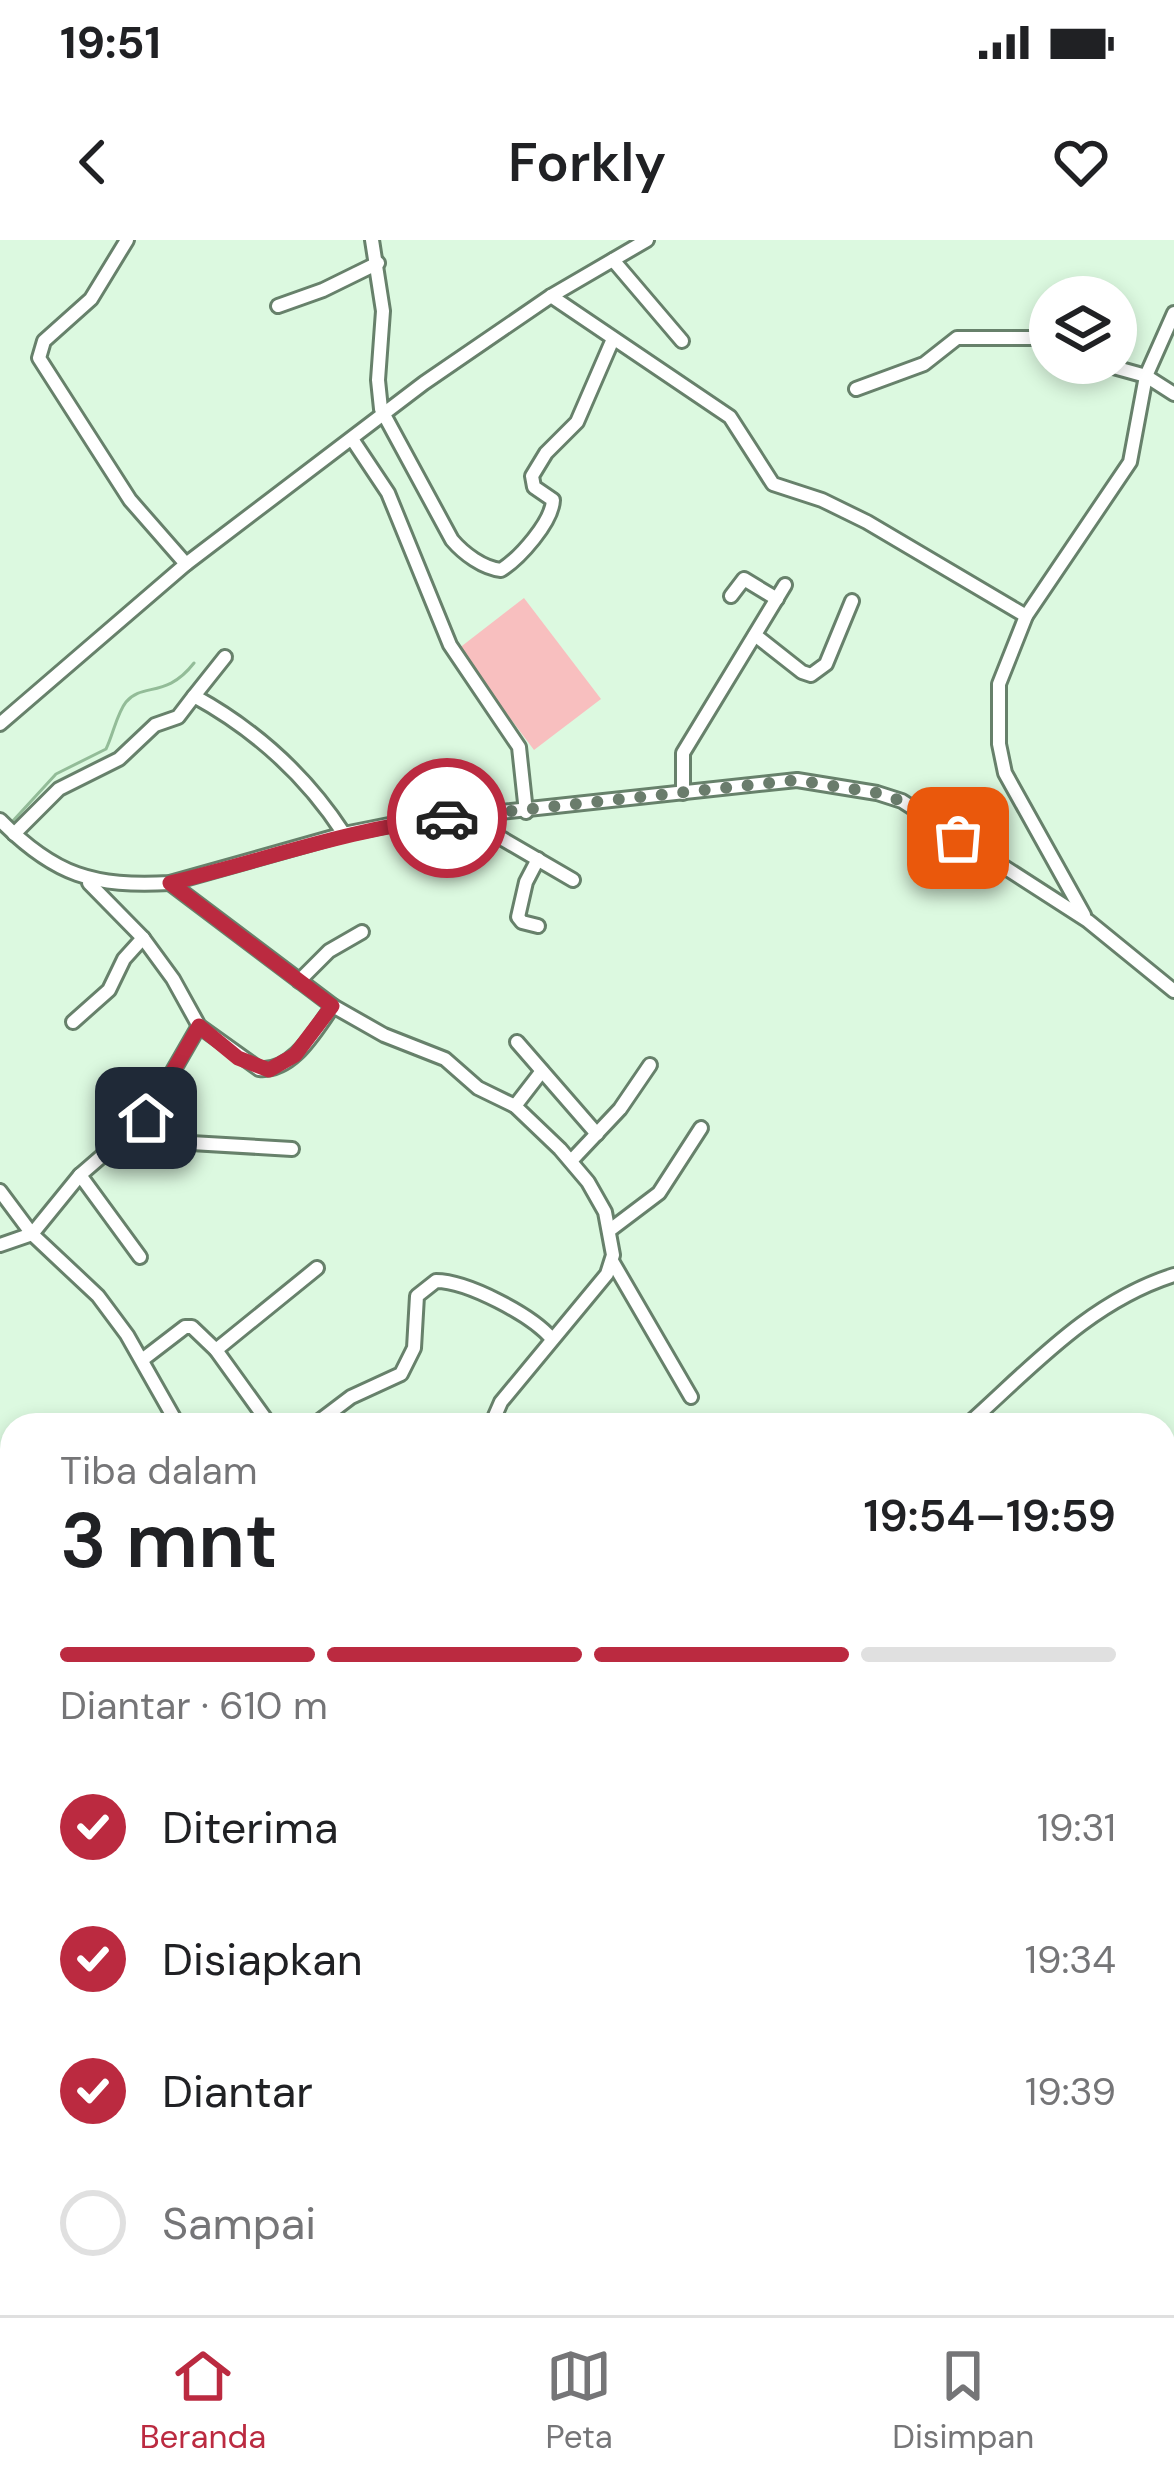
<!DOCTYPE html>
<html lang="id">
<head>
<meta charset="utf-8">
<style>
	body { margin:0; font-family:"DM Sans",sans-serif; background:#f2f2f2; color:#202124; height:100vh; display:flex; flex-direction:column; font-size:45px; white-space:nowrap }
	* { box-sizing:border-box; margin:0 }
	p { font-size:39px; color:#757577 }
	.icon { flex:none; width:66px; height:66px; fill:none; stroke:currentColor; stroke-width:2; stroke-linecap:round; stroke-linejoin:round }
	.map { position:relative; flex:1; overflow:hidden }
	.details { position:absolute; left:0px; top:1173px; width:1176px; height:903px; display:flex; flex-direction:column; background:#fff; border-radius:36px 36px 0 0; box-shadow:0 6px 18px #0003 }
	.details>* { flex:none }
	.fabs { position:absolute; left:1029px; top:36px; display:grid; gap:24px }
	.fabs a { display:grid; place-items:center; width:108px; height:108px; border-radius:50%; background:#fff; box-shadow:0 6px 18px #0003; font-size:60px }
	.pin { position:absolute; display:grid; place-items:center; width:102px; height:102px; color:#fff; margin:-51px; border-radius:24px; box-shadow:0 6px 18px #0006 }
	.courier { position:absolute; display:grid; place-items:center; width:120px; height:120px; margin:-60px; border:9px solid #bb2a40; border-radius:50%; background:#fff; color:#222; box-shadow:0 3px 15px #0007 }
	.head em { font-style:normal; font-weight:600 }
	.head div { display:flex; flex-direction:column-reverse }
	.head { display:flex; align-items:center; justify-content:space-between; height:204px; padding:0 60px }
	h1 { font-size:78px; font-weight:600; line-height:90px }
	.bar { display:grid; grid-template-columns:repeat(4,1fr); gap:18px 12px; align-content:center; height:144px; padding:0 60px }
	.bar i { height:15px; border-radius:9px; background:#e0e0e0 }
	.bar .on { background:#bb2a40 }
	.bar p { grid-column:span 4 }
	ol { padding:0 60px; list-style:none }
	li { display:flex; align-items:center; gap:36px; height:132px }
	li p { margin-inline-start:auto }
	li .icon { padding:12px; border-radius:50%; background:#bb2a40; color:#fff; stroke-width:4 }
	li:last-child { color:#757577 }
	li i { width:66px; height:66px; border:6px solid #e0e0e0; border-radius:50% }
	.status { display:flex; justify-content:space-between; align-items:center; height:84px; padding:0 60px; background:#fff; direction:ltr }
	.status svg { height:33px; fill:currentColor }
	header { display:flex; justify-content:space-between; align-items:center; height:156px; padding:0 60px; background:#fff; font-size:54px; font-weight:600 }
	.menu { display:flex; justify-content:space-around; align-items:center; height:168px; border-top:3px solid #e0e0e0; background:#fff; font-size:33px; color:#757577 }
	.menu a { display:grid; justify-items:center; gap:6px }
	.menu .on { color:#bb2a40 }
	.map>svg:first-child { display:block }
	.green { fill:#f8bfbf }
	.water { fill:url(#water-waves) }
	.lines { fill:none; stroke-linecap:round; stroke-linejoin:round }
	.stream { stroke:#93bc98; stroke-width:3 }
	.minor-casing { stroke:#67816b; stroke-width:18 }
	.highway-casing { stroke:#67816b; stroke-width:22 }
	.minor { stroke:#fff; stroke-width:12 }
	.highway { stroke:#fff; stroke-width:16 }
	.done { stroke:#6a7c6c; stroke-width:12; stroke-dasharray:0 21.6 }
	.route { stroke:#bb2a40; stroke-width:15 }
</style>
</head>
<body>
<div class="status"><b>19:51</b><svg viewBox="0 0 49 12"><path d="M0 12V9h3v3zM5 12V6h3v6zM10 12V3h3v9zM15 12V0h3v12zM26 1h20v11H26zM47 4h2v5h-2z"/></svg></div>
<header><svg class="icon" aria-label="back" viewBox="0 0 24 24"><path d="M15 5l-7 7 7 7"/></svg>Forkly<svg class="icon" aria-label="heart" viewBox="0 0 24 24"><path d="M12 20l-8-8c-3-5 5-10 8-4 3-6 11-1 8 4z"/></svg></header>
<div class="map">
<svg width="1174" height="2075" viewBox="0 0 1174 2075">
	<defs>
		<pattern id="water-waves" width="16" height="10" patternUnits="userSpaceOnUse" patternTransform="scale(3)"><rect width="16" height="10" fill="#93bc98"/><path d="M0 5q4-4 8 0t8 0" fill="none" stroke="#789a7c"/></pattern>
	</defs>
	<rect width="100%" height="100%" fill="#dcf9e0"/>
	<!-- green -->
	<polygon class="green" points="524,358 601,459 534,510 458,409"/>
	<!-- water -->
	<polygon class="water" points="0,1798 12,1812 12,2064 168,2064 180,2075 0,2075"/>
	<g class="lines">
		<!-- stream -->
		<path class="stream" d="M11,583l45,-49 50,-25c7,-14 11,-36 20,-47 17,-20 40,-3 68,-39"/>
		<defs>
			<g id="minor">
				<polyline points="127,0 91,59 44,101 39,118 130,260 186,324"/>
				<path d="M372,0l11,71 -5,69 3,29 71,131c12,14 31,28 49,30 19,-12 51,-48 52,-70l-19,-13 -2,-11 14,-23 31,-31 36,-83"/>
				<polyline points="613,20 682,101"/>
				<polyline points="551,56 730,177 773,244 822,260 867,282 1026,376"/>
				<polyline points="278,66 323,50 378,23"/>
				<polyline points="1099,123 1146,136 1174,154"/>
				<polyline points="856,149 924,124 957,98 1039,98 1050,101"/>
				<polyline points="352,199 388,253 450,405 519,507 526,572"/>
				<polyline points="731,356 744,339 777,359"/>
				<polyline points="755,395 802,432 811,435 826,424 852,361"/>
				<polyline points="194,456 225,417"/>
				<polyline points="0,484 186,324 424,143 551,56 647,0"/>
				<polyline points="683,553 683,513 785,345"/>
				<polyline points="465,577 573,640"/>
				<path d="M0,580c55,56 94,67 170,63l174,-49 55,-11 398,-43 80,13 25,8 186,120 86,70"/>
				<path d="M14,594l45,-45 60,-30 36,-34 23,-8 16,-21c62,34 111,78 150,138"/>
				<path d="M89,643l54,55 30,41 26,47 60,43c34,3 56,-38 74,-63l-163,-123"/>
				<polyline points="1084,675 1005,533 999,504 999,444 1026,376 1130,222 1146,136 1174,73"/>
				<polyline points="538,686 522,682 518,677 526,642 538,619"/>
				<polyline points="299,741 329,711 362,692"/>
				<polyline points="333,766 384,795 445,819 478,848 515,866 560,909 588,942 605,972 613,1015 607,1034 501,1162 491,1185"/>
				<polyline points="73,782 109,750 124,719 143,698"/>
				<polyline points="517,802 597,894"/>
				<polyline points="515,866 542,831"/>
				<polyline points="146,878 191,903 292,909"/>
				<polyline points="571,921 620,869 650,825"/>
				<polyline points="80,935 140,1017"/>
				<polyline points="0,951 32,994 98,1056 127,1095 178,1185"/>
				<polyline points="610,990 659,953 701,888"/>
				<polyline points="0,1005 32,994 80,935 146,878 199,786"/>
				<polyline points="612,1021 691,1157"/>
				<polyline points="216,1110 317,1028"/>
				<polyline points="142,1120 185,1087 192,1087 216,1110 270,1185"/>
				<path d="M314,1185l37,-28 50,-23 13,-26 3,-52 19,-15c31,0 96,34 116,58"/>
				<path d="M967,1185c65,-58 122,-123 207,-150"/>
				<polyline points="0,1328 12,1322"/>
				<polyline points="0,1468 12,1460"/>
				<polyline points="0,1555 12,1545"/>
				<polyline points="0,1724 12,1741"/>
				<polyline points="814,2064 842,2075"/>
				<polyline points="316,2075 327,2064"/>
				<polyline points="590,2075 598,2064"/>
			</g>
			<g id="highway">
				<polyline points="0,1381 12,1400"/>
				<polyline points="362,2064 371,2075"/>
			</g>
		</defs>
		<!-- minor casing -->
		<use href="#minor" class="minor-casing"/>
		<!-- highway casing -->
		<use href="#highway" class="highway-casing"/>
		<!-- minor -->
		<use href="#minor" class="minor"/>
		<!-- highway -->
		<use href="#highway" class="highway"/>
	</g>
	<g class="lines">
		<!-- done -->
		<polyline class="done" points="447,578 797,540 877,553 902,561 958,598"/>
		<!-- route -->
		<path class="route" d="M146,878l53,-92 39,32 31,12 26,-15 37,-49 -162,-123c93,-22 181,-55 277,-65"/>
	</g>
</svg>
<div class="fabs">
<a><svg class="icon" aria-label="layers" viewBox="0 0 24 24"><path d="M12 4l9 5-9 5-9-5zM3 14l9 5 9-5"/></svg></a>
</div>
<div class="pin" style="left:958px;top:598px;background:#ea580c"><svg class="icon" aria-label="bag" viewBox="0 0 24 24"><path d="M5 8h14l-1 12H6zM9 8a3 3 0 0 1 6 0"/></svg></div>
<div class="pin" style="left:146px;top:878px;background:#1f2937"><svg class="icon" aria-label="home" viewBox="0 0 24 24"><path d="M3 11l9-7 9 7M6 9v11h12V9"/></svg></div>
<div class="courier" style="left:447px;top:578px"><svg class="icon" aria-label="car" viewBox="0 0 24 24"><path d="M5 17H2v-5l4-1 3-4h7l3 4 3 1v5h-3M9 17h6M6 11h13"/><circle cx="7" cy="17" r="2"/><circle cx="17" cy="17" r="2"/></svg></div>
<section class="details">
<div class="head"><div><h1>3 mnt</h1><p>Tiba dalam</p></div><em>19:54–19:59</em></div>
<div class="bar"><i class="on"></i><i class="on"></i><i class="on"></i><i></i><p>Diantar · 610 m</p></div>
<ol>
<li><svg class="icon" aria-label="check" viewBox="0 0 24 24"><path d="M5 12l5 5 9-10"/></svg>Diterima<p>19:31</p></li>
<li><svg class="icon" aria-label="check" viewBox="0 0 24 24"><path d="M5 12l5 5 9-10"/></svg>Disiapkan<p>19:34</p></li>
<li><svg class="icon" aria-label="check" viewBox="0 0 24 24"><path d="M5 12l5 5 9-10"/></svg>Diantar<p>19:39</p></li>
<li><i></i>Sampai</li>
</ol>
</section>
</div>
<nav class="menu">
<a class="on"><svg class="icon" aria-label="home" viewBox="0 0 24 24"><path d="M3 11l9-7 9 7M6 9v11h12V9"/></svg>Beranda</a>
<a><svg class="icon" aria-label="map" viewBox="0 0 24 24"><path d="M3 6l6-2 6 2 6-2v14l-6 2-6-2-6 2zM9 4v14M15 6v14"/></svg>Peta</a>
<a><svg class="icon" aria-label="saved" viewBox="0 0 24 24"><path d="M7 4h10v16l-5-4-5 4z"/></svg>Disimpan</a>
</nav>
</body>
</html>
